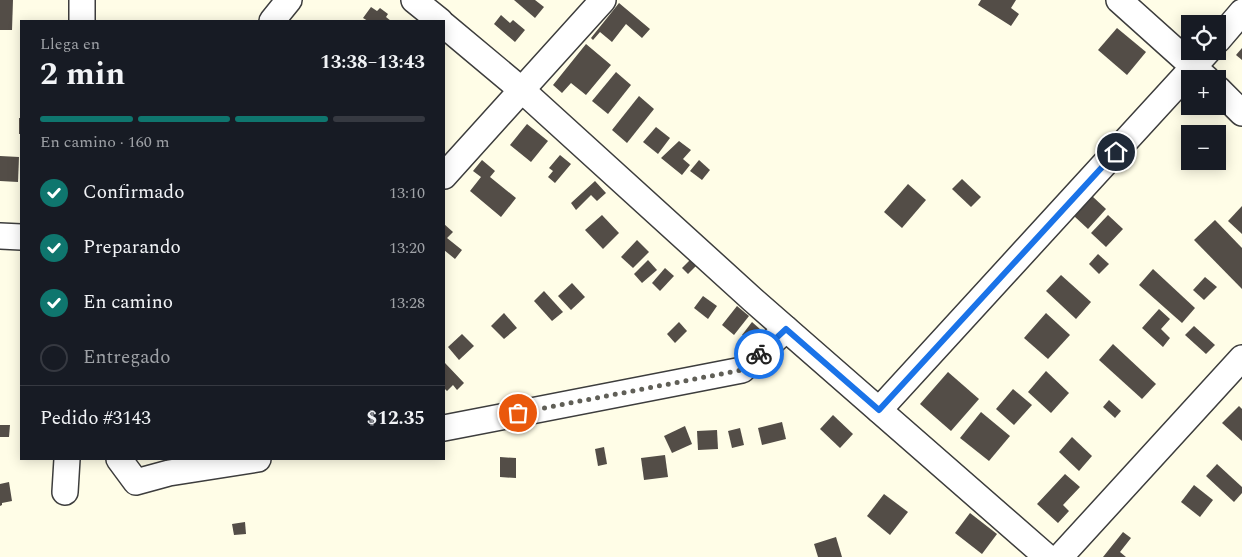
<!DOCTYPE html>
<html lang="es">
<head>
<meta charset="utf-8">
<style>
	body { margin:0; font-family:Spectral,serif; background:#242831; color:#f1f3f6; height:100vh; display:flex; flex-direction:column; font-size:19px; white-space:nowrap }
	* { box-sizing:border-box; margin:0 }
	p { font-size:16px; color:#9ea1a6 }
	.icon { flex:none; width:28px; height:28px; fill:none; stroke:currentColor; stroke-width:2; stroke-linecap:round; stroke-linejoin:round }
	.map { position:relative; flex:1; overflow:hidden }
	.details { position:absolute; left:20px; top:20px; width:425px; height:440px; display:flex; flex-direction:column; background:#171b24; border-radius:0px; box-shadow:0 2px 12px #0003 }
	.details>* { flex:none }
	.controls { position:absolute; left:1181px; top:15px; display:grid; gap:10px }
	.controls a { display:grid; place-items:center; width:45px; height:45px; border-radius:0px; background:#171b24; box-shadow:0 2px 12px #0003; font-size:25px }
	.pin { position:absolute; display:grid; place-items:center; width:42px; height:42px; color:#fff; margin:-21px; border:2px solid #fff; border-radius:50%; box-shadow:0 1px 5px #0007 }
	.courier { position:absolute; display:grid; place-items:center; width:50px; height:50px; margin:-25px; border:4px solid #1a73e8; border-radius:50%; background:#fff; color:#222; box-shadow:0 1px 6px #0007 }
	.headline em { font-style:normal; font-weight:700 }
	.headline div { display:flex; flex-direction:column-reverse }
	.headline { display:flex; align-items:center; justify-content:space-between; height:85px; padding:0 20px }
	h1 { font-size:32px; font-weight:700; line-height:38px }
	.bar { display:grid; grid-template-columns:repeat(4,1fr); gap:8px 5px; align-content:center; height:60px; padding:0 20px }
	.bar i { height:6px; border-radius:4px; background:#363941 }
	.bar .on { background:#0f766e }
	.bar p { grid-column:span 4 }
	.line { display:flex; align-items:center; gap:12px; padding:0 20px; border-top:1px solid #363941 }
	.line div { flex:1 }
	ol { padding:0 20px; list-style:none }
	li { display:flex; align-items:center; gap:15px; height:55px }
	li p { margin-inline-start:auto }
	li .icon { padding:5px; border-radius:50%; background:#0f766e; color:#fff; stroke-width:4 }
	li:last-child { color:#9ea1a6 }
	li i { width:28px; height:28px; border:2px solid #363941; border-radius:50% }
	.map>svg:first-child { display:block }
	.building { fill:#534d47 }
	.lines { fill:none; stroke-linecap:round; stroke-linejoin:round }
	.minor-casing { stroke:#3d3d3d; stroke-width:28 }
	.minor { stroke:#fff; stroke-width:25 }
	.done { stroke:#605f57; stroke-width:5; stroke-dasharray:0 9 }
	.route { stroke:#1a73e8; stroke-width:6 }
</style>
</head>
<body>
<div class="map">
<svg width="1242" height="557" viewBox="0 0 1242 557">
	<rect width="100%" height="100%" fill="#fffde7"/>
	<!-- building -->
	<g class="building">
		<polygon points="0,0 13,0 12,30 0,30"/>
		<polygon points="514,0 535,0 544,7 535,18"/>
		<polygon points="981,0 1016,0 1011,8 1019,14 1011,26 978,5"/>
		<polygon points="619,3 650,29 642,38 626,24 612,42 600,32 593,40 591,38"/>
		<polygon points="371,7 377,11 380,8 388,14 386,17 391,21 368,21 363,18"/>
		<polygon points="501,15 510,23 513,20 525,30 515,42 494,24"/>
		<polygon points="1117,28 1146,52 1127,75 1098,50"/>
		<polygon points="586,44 611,65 586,95 571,83 562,93 553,85"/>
		<polygon points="1242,48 1242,60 1236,55"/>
		<polygon points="616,72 631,85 608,114 592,101"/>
		<polygon points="639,96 654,109 627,143 612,130"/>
		<rect x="19" y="118" width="2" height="16"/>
		<polygon points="527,124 548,141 531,162 510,145"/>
		<polygon points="656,127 670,138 658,154 643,142"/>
		<polygon points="679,141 691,150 683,159 690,165 682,175 661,158"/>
		<polygon points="560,155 571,164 555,183 548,177 553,171 549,168"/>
		<polygon points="0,156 19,157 18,182 0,181"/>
		<polygon points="482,160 495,171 490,177 516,198 501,217 470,191 481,177 473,171"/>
		<polygon points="699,160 710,170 702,180 690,171"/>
		<polygon points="962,179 981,197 971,207 952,189"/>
		<polygon points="595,181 606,193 597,201 591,195 576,210 571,203"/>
		<polygon points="908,184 926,200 902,228 884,212"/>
		<polygon points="1092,196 1106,209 1088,229 1074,216"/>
		<polygon points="1242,206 1242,234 1228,221"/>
		<polygon points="602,215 619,233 603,249 585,230"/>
		<polygon points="1108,215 1123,229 1106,247 1091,233"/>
		<polygon points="1215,220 1242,248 1242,289 1194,240"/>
		<polygon points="444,224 453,232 447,238 462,250 455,259 444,250"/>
		<polygon points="637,240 649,252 633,268 621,257"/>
		<polygon points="1098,254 1109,264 1099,274 1089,264"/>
		<polygon points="691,259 697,265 688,274 682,268"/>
		<polygon points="648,260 657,270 642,283 634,274"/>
		<polygon points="665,268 674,276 660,291 652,283"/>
		<polygon points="1153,269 1195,308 1182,323 1139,285"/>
		<polygon points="1061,275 1091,302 1076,319 1046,291"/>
		<polygon points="1205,277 1217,287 1204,300 1193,290"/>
		<polygon points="572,283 585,297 571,310 558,296"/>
		<polygon points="544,291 563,312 552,321 534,301"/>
		<polygon points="703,296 717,306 708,319 694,308"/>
		<polygon points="737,306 749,316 734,335 722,325"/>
		<polygon points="1159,309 1170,319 1161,329 1170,338 1163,347 1142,328"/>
		<polygon points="504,313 517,328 504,339 491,326"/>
		<polygon points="1046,313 1070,335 1048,359 1024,338"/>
		<polygon points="679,322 687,331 675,343 667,334"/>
		<polygon points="752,322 761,330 751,342 742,335"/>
		<polygon points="1194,326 1215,345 1206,354 1185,335"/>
		<polygon points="462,334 474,346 459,360 448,347"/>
		<polygon points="1113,344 1156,384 1142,399 1099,360"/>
		<polygon points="445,363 464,383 457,390 453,385 447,391 444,388"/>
		<polygon points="1046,371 1069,393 1051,413 1028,392"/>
		<polygon points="948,372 979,399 951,431 920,404"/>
		<polygon points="1013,389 1032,405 1014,425 996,409"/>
		<polygon points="1109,400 1121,411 1115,418 1103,407"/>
		<polygon points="1239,406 1242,409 1242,441 1222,423"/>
		<polygon points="981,412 1010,436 989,461 960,438"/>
		<polygon points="833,415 853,434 840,448 820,429"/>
		<polygon points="782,422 786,439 762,445 758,428"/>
		<polygon points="0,425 10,425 9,437 0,437"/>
		<polygon points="685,426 692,444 672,453 664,436"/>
		<polygon points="740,428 744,445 732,448 728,431"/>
		<polygon points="717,430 718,449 698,450 697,431"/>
		<polygon points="1072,437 1092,456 1079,471 1059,452"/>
		<polygon points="604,447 607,464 598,466 595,449"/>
		<polygon points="665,455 668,477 644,480 641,458"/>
		<polygon points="500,457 516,458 516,478 500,477"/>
		<polygon points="1217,464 1242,487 1242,493 1234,502 1206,476"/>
		<polygon points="1065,474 1080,487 1063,505 1069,511 1058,523 1037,504"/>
		<polygon points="9,482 12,501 2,503 2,505 0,506 0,484"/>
		<polygon points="1194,485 1213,500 1200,517 1181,502"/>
		<polygon points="884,494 908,512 890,535 867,516"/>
		<polygon points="970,513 997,534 982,554 955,533"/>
		<polygon points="245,522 246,534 234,535 232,524"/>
		<polygon points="1123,532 1131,538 1120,552 1126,557 1103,557"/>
		<polygon points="836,537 842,557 818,557 814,544"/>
	</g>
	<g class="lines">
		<defs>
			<g id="minor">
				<polyline points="414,0 440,21"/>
				<polyline points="1119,0 1207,79"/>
				<polyline points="82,21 82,0"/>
				<polyline points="272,21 289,0"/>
				<polyline points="444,25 523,91 753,300 1047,557"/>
				<polyline points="1218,40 1242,12"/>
				<polyline points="1218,89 1242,113"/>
				<polyline points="444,176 603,0"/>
				<polyline points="0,236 21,237"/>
				<polyline points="879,410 1208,51"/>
				<polyline points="444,428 742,370 786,329"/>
				<polyline points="119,459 136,482 169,473 258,459"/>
				<polyline points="65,492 67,459"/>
				<polyline points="1060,557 1242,358"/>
			</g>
		</defs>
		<!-- minor casing -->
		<use href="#minor" class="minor-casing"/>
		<!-- minor -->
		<use href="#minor" class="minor"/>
	</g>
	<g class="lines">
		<!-- done -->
		<polyline class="done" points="518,413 742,370 759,354"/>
		<!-- route -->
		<polyline class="route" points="759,354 786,329 879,410 1116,152"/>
	</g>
</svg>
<div class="controls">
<a><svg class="icon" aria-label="locate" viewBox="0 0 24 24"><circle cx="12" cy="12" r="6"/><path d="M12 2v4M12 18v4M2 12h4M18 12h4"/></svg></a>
<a>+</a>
<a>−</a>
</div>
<div class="pin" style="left:518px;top:413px;background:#ea580c"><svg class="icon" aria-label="bag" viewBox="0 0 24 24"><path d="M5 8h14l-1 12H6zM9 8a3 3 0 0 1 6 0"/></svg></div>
<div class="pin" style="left:1116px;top:152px;background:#1f2937"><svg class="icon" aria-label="home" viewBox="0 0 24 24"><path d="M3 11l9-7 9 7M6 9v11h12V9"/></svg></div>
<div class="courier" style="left:759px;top:354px"><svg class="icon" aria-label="bike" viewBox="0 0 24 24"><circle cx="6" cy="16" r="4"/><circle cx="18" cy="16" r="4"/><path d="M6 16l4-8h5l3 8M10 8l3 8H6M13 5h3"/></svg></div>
<section class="details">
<div class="headline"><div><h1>2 min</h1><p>Llega en</p></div><em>13:38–13:43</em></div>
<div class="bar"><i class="on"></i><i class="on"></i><i class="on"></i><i></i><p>En camino · 160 m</p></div>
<ol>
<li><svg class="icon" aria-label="check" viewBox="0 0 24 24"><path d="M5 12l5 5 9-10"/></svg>Confirmado<p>13:10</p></li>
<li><svg class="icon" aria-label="check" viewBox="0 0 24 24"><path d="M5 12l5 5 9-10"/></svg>Preparando<p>13:20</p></li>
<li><svg class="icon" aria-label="check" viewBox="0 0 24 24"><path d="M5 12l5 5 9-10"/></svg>En camino<p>13:28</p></li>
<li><i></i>Entregado</li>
</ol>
<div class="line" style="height:65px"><div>Pedido #3143</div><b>$12.35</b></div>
</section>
</div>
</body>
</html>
